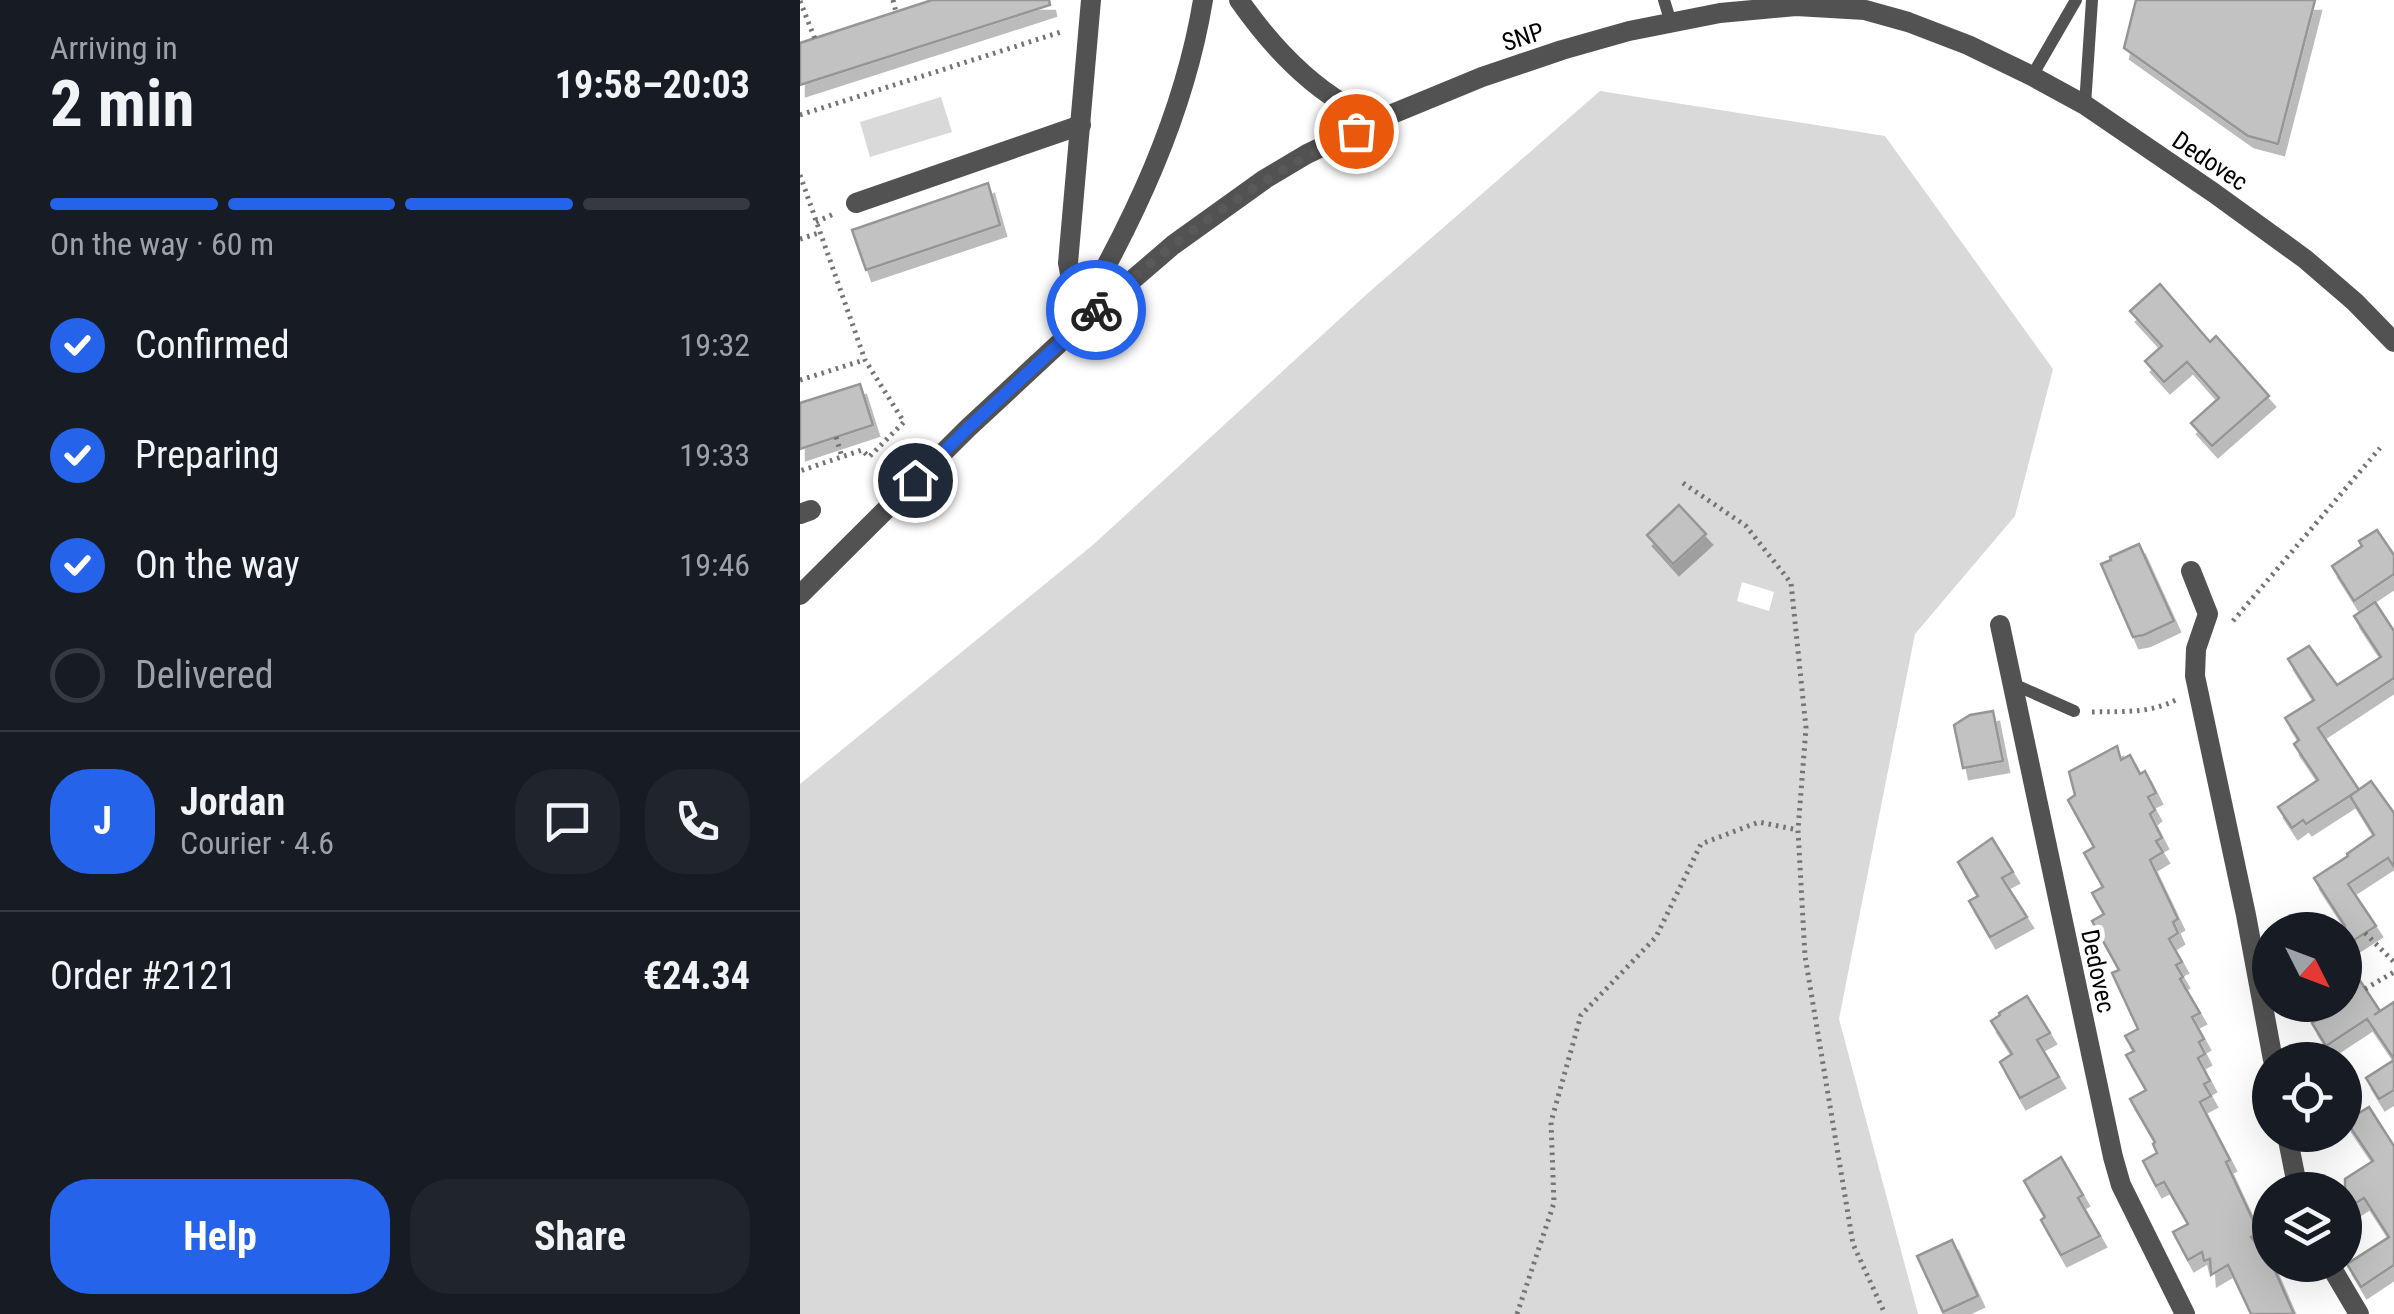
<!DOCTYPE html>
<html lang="en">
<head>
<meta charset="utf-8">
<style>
	body { margin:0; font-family:"Roboto Condensed",sans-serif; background:#20242c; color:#f1f3f6; height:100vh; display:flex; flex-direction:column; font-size:38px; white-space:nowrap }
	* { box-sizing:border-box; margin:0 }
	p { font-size:32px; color:#9ea1a6 }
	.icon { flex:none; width:55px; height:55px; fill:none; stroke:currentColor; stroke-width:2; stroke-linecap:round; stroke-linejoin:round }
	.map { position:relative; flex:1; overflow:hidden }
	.drawer { display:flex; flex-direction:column; background:#171b24; width:800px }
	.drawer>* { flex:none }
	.needle { width:65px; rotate:132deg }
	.buttons { position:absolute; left:1452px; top:912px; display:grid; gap:20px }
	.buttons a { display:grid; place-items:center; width:110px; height:110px; border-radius:50%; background:#171b24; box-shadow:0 10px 40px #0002; font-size:50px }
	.pin { position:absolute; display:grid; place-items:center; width:85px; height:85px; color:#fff; margin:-42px; border:5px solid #fff; border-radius:50%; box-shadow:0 2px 10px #0007 }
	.courier { position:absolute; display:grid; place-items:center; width:100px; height:100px; margin:-50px; border:8px solid #2563eb; border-radius:50%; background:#fff; color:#222; box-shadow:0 2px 12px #0007 }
	.overview em { font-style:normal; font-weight:700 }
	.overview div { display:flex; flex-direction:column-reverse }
	.overview { display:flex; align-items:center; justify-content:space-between; height:170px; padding:0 50px }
	h1 { font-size:65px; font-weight:700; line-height:75px }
	.bar { display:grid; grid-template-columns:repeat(4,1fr); gap:15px 10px; align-content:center; height:120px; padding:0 50px }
	.bar i { height:12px; border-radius:8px; background:#363941 }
	.bar .current { background:#2563eb }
	.bar p { grid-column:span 4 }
	.line { display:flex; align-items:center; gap:25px; padding:0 50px; border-top:2px solid #363941 }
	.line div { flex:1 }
	.round { display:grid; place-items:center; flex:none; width:105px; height:105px; border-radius:40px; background:#20242c }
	ol { padding:0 50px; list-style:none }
	li { display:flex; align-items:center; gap:30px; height:110px }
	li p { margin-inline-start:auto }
	li .icon { padding:10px; border-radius:50%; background:#2563eb; color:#fff; stroke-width:4 }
	li:last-child { color:#9ea1a6 }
	li i { width:55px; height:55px; border:5px solid #363941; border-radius:50% }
	.cta { display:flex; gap:20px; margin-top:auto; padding:20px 50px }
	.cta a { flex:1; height:115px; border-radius:40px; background:#2563eb; color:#fff; font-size:40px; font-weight:700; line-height:115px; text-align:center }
	.cta a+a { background:#20242c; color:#f1f3f6 }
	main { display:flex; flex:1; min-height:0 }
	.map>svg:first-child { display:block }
	.green { fill:#d9d9d9; fill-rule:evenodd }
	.building { fill:#c2c2c2; stroke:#969696; stroke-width:2.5; filter:url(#shadow) }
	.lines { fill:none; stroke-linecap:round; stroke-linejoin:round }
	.path { stroke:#747474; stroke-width:5; stroke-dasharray:2.5 5; stroke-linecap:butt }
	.service { stroke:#525252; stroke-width:12 }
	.minor { stroke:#525252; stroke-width:20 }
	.done { stroke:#595959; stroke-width:10; stroke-dasharray:0 18 }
	.route { stroke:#2563eb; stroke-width:12 }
	.labels { text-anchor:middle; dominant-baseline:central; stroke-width:10; stroke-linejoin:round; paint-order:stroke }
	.street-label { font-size:25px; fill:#000; stroke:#fff }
</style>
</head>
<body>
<main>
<section class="drawer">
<div class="overview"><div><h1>2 min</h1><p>Arriving in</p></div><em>19:58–20:03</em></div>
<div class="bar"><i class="current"></i><i class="current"></i><i class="current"></i><i></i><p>On the way · 60 m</p></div>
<ol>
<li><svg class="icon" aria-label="check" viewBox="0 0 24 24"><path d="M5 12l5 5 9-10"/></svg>Confirmed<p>19:32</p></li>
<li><svg class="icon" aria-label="check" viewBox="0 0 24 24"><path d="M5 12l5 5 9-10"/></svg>Preparing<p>19:33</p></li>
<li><svg class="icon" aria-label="check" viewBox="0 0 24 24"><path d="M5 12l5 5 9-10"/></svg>On the way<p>19:46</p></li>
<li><i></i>Delivered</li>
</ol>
<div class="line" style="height:180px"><b class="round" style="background:#2563eb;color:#fff">J</b><div><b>Jordan</b><p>Courier · 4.6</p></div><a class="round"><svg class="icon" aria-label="chat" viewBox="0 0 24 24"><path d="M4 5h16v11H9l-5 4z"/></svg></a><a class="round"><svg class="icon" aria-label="phone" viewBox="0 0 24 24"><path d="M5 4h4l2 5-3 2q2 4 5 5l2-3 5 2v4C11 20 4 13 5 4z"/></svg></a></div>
<div class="line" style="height:130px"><div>Order #2121</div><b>€24.34</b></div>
<div class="cta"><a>Help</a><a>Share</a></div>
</section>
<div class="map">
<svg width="1594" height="1314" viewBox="0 0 1594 1314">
	<defs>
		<filter id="shadow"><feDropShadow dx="6" dy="11" stdDeviation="0" flood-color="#0004"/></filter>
	</defs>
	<rect width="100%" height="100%" fill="#fff"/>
	<!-- green -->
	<g class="green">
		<path d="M800,91l285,45 168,233 -38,147 -100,118 -76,385 79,295h-1118v-530l294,-240 273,-250zM879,505l27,29 -33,29 -26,-29zM942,582l32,10 -5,19 -32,-10z"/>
		<polygon points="141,97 152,132 70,157 60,122"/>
	</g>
	<!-- building -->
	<g class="building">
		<polygon points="132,0 249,0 250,5 0,85 0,43"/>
		<polygon points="1336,0 1515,0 1478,144 1448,136 1324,48"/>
		<polygon points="188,183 200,225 66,270 52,230"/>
		<polygon points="1360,284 1410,342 1416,336 1469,396 1412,446 1391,423 1419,398 1387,362 1364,382 1345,361 1362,346 1330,311"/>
		<polygon points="60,384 73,425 0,449 0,403"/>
		<polygon points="879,505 906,534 873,564 847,535"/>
		<polygon points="1577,530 1594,555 1594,574 1554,601 1532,566 1562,546 1559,541"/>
		<polygon points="1339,544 1374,621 1344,635 1333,637 1301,564 1311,560 1310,557"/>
		<polygon points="1575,602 1594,631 1594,678 1518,728 1559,790 1506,824 1503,820 1492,828 1478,807 1518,780 1494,744 1499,740 1485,718 1514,700 1488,659 1509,646 1537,685 1581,657 1554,616"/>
		<polygon points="1193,711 1203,761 1163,768 1154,725 1170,715"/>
		<polygon points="1317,746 1321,760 1330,755 1340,774 1345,771 1356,793 1348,797 1355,810 1350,814 1362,838 1356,841 1363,852 1350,860 1378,919 1373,922 1378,933 1369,939 1382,962 1376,965 1383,977 1380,979 1400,1013 1392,1017 1404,1039 1399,1042 1405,1054 1398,1058 1410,1081 1404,1084 1411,1096 1400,1102 1430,1160 1426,1162 1459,1233 1451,1237 1473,1266 1494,1314 1451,1314 1428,1265 1411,1275 1410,1259 1404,1261 1402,1252 1388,1260 1373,1232 1388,1224 1364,1182 1356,1186 1343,1161 1357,1153 1353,1144 1355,1142 1330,1099 1346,1090 1326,1055 1334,1051 1325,1036 1338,1029 1312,973 1319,970 1292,921 1304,914 1292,893 1303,887 1284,853 1294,847 1268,800 1275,795 1269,772"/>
		<polygon points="1571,781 1594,813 1594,867 1588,858 1548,884 1576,926 1545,946 1545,926 1514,878 1548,856 1547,854 1574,835 1550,796"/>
		<polygon points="1192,838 1213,872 1202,878 1227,917 1190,937 1169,901 1178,896 1158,862"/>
		<polygon points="1545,958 1580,1011 1574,1015 1594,1002 1594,1059 1567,1019 1526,1046 1512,1023 1539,1005 1545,1005"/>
		<polygon points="1227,996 1250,1033 1237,1040 1259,1077 1220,1098 1200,1062 1212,1054 1191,1021 1200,1015 1199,1013"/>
		<polygon points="1594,1060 1594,1090 1579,1099 1566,1078"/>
		<polygon points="1569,1107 1594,1146 1594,1265 1561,1287 1547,1264 1589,1237 1564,1198 1545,1210 1545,1179 1573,1161 1546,1121"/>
		<polygon points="1261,1157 1283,1195 1278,1198 1300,1236 1261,1255 1241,1220 1245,1217 1224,1181"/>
		<polygon points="1152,1240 1178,1296 1143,1312 1117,1256"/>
	</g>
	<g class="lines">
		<!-- path -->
		<g class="path">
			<polyline points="93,0 96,12"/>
			<polyline points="0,1 15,39"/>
			<polyline points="0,115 264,31"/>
			<polyline points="0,175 65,360 104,422 69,457 62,450 0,471"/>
			<polyline points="16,222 36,213"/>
			<polyline points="0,239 19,233"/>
			<polyline points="0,380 64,360"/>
			<polyline points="36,437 42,457"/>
			<polyline points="883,483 946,526 991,583 1006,728 998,830 1005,956 1053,1244 1085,1314"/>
			<polyline points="1433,621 1580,448"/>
			<path d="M1292,712c32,-1 57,2 86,-13"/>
			<polyline points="1565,933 1594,962"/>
			<polyline points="1565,989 1594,972"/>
			<polyline points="717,1314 754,1203 751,1122 781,1015 856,937 901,844 959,822 998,830"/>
		</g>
		<!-- service -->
		<g class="service">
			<polyline points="864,0 871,23"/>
			<polyline points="1232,76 1276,0"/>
			<polyline points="1285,105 1292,0"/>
			<polyline points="1211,683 1274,711"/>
		</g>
		<!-- minor -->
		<g class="minor">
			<polyline points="291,0 268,263 271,279 294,289"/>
			<path d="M439,0c28,40 63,79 105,104 11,7 24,11 36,15"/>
			<polyline points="56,203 281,125"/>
			<path d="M275,322c58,-100 109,-206 128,-322"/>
			<polyline points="0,514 11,510"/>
			<polyline points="1391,571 1408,614 1396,649 1395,676 1446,915 1473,1060"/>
			<polyline points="0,595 168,428 266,337 373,245 465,179 507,154 580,119 682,77 762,50 829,31 920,13 996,6 1065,10 1108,22 1168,45 1232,76 1285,105 1414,193 1505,259 1555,302 1594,342"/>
			<polyline points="1200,625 1313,1157 1321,1185 1385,1314"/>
			<polyline points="1487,1135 1498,1190"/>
			<polyline points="1530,1265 1559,1314"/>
		</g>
	</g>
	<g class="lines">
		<!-- done -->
		<path class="done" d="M296,310c80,-71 163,-133 260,-179"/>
		<!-- route -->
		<polyline class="route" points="115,480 168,428 296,310"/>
	</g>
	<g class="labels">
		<!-- street labels -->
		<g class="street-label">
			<text transform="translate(723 37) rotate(-18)">SNP</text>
			<text transform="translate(1410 161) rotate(34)">Dedovec</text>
			<text transform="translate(1298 971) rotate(78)">Dedovec</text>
		</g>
	</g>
</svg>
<div class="buttons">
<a><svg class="needle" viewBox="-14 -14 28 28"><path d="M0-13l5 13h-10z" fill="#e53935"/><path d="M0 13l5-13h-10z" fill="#9ea1a6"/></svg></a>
<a><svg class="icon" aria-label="locate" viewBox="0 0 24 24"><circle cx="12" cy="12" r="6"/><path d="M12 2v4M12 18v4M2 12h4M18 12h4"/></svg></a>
<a><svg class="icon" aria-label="layers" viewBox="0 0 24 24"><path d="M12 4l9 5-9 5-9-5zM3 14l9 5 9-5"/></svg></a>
</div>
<div class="pin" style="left:556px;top:131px;background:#ea580c"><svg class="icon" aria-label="bag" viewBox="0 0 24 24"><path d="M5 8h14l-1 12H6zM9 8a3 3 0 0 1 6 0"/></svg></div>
<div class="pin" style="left:115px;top:480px;background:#1f2937"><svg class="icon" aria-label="home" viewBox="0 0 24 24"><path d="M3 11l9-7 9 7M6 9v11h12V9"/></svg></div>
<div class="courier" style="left:296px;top:310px"><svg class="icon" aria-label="bike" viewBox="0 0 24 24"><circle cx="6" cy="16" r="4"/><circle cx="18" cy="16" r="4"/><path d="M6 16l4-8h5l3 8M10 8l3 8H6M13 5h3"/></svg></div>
</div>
</main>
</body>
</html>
